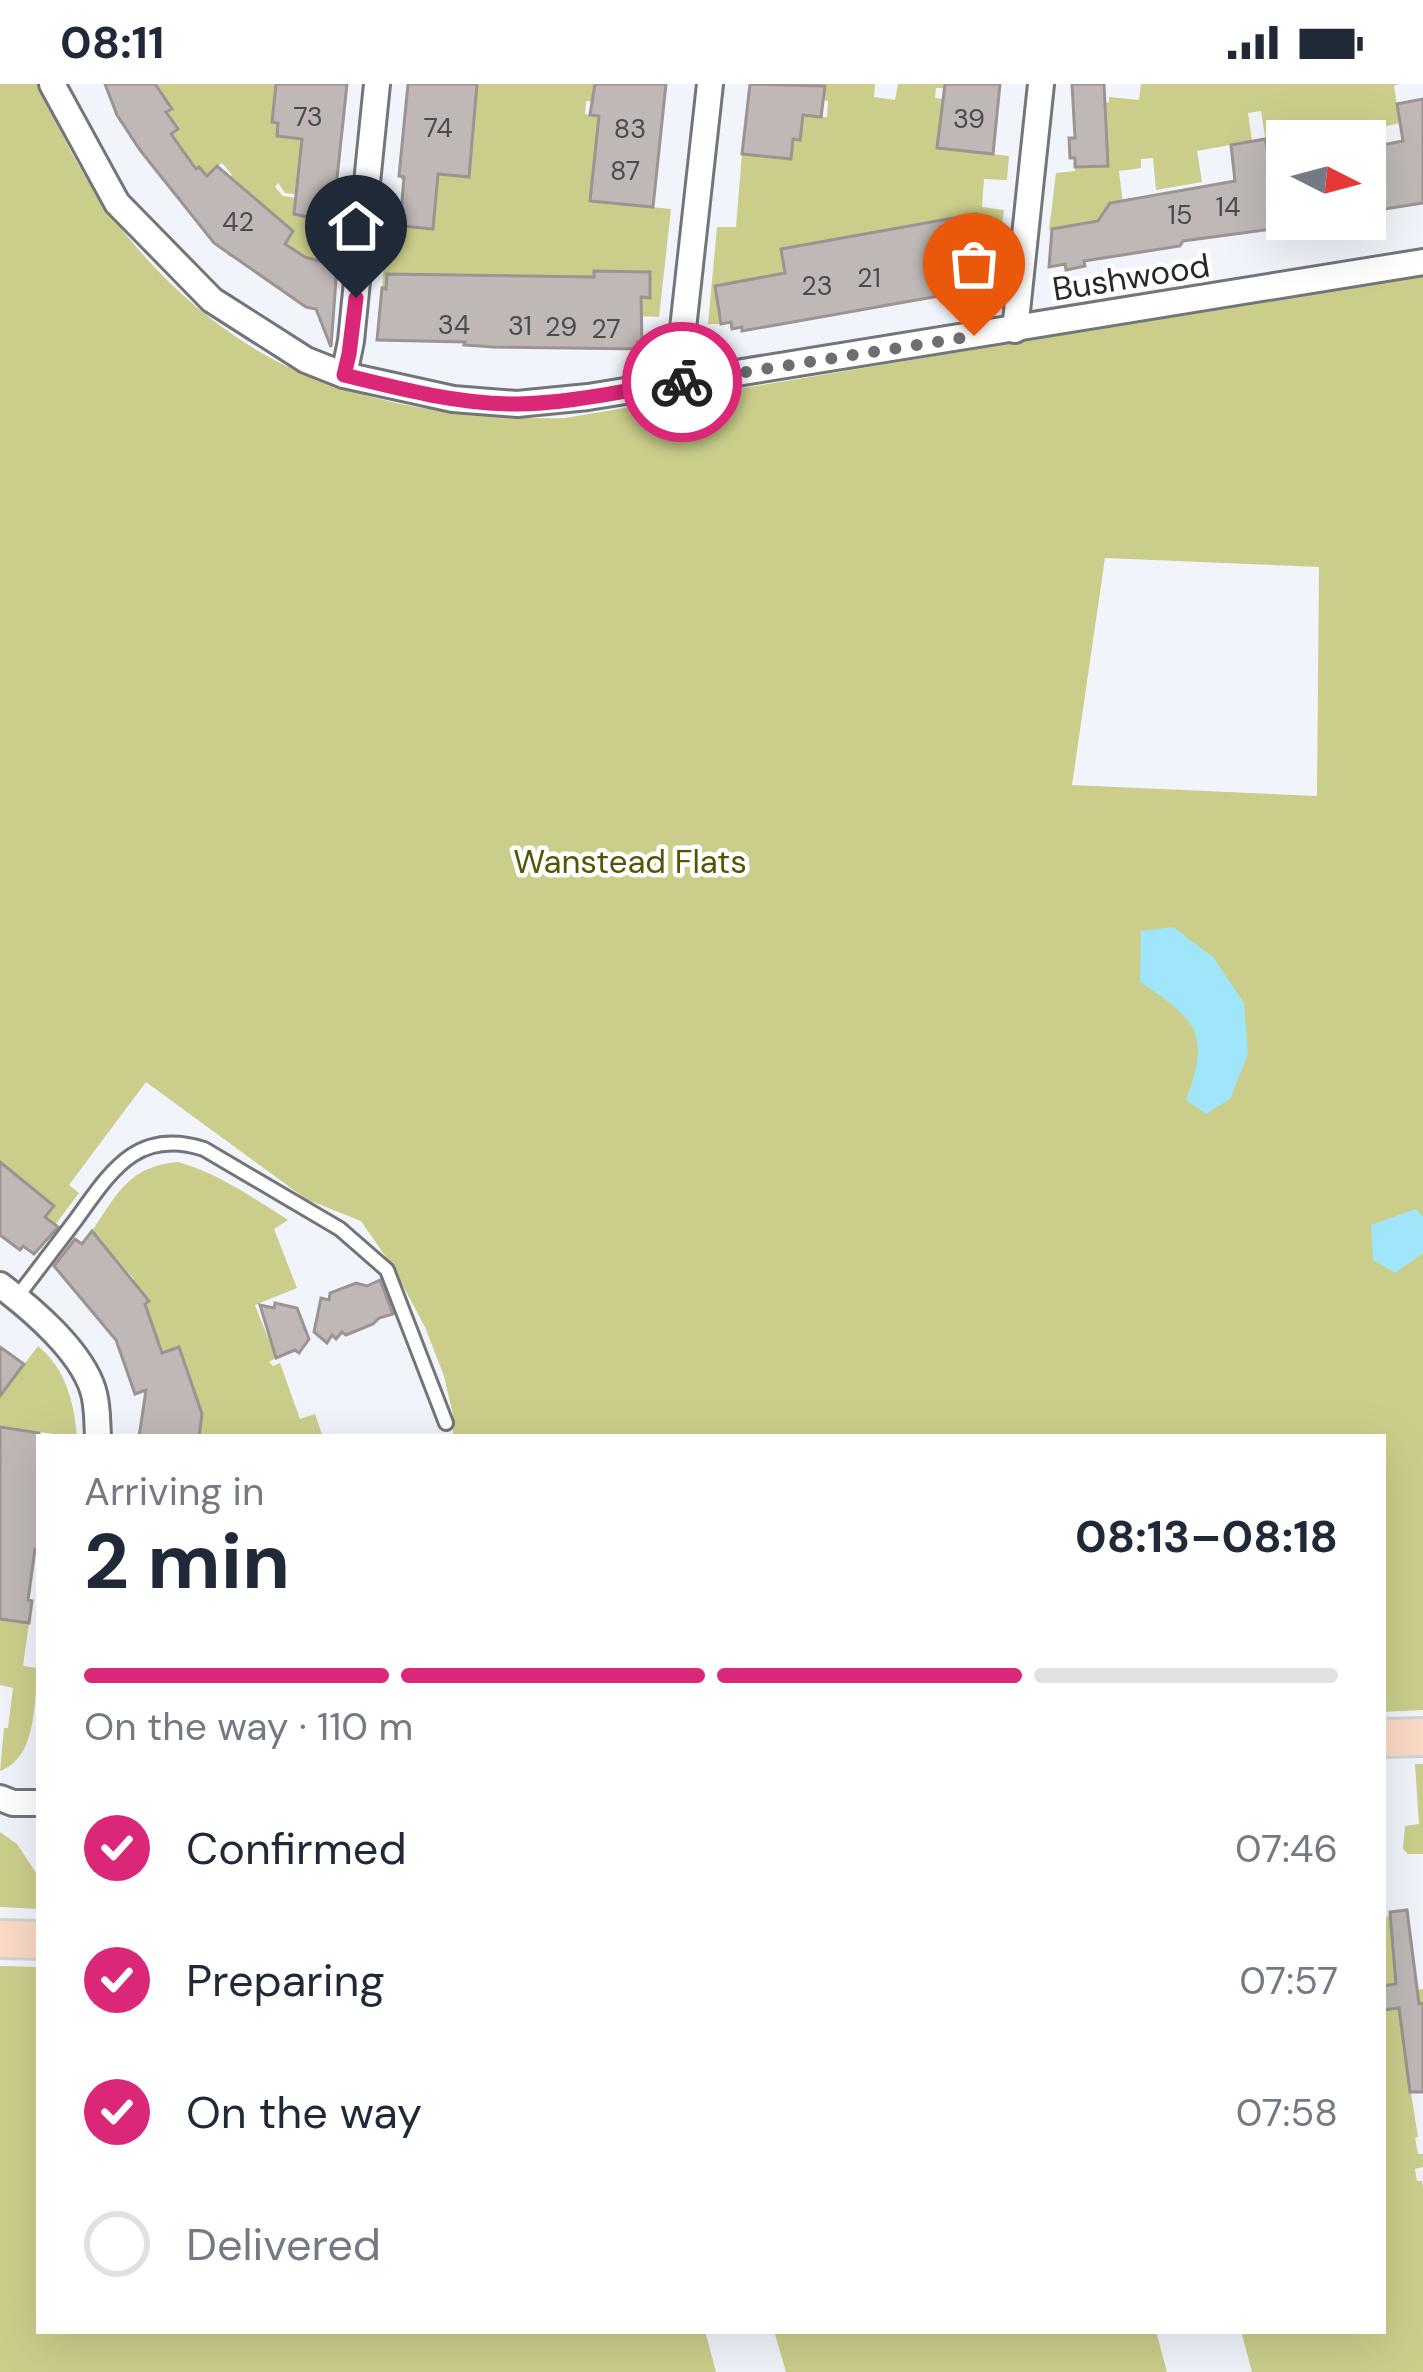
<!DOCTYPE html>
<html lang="en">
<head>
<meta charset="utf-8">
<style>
	body { margin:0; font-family:"DM Sans",sans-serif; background:#f6f6f7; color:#1f2937; height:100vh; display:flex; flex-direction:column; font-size:45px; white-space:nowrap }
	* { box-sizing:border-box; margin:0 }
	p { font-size:39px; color:#747a83 }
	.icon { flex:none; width:66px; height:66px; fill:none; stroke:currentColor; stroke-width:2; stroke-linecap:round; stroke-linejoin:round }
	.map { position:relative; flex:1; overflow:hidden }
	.details { position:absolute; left:36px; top:1350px; width:1350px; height:900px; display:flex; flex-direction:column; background:#fff; border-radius:0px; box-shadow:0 12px 48px #0002 }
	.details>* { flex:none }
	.needle { width:78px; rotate:96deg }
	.buttons { position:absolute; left:1266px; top:36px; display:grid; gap:24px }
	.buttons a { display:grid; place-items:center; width:120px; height:120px; border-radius:0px; background:#fff; box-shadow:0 12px 48px #0002; font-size:60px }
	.pin { position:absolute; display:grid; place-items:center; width:102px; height:102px; color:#fff; margin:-123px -51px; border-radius:50% 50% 50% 0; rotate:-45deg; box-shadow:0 0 12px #0007 }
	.pin .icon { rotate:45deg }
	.courier { position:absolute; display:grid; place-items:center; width:120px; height:120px; margin:-60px; border:9px solid #db2777; border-radius:50%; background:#fff; color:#222; box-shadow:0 3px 15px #0007 }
	.headline em { font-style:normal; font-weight:700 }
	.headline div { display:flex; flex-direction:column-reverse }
	.headline { display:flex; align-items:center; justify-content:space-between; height:204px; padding:0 48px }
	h1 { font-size:78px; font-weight:700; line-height:90px }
	.bar { display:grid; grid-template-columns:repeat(4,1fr); gap:18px 12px; align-content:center; height:144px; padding:0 48px }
	.bar i { height:15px; border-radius:9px; background:#e0e1e3 }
	.bar .selected { background:#db2777 }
	.bar p { grid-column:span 4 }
	ol { padding:0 48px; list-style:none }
	li { display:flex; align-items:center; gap:36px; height:132px }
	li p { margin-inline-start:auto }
	li .icon { padding:12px; border-radius:50%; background:#db2777; color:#fff; stroke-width:4 }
	li:last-child { color:#747a83 }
	li i { width:66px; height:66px; border:6px solid #e0e1e3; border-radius:50% }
	.status { display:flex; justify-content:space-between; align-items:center; height:84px; padding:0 60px; background:#fff; direction:ltr }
	.status svg { height:33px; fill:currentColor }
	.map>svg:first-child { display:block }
	.green { fill:#cbce8b; fill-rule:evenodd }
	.water { fill:#9fe6fa }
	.building { fill:#bfb8b6; stroke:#9b9492; stroke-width:3 }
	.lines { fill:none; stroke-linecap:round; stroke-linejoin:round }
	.service-casing { stroke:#72757a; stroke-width:18 }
	.minor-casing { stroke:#72757a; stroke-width:30 }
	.primary-casing { stroke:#d3d4d4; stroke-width:42 }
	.service { stroke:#fff; stroke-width:12 }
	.minor { stroke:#fff; stroke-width:24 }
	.primary { stroke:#fbdac6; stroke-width:36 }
	.done { stroke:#6c6f72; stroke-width:12; stroke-dasharray:0 21.6 }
	.route { stroke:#db2777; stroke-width:15 }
	.labels { text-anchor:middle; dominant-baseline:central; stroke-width:9; stroke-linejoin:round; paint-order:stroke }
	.number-label { font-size:27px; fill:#4c4b4c }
	.street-label { font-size:33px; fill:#252729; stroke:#fff }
	.park-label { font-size:33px; fill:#545605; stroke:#fff }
</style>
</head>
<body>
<div class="status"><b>08:11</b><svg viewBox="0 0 49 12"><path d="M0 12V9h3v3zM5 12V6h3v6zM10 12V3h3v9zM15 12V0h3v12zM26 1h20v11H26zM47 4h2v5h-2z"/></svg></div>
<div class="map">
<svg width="1423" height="2288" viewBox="0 0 1423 2288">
	<rect width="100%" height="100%" fill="#f1f5fb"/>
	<!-- green -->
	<g class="green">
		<path d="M0,0h41c45,125 147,244 272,294 80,31 167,42 252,40l858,-144v1436l-40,2v-275h-930v-22l-9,-39 -19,-49 -31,-58 -33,-48 -55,-22 -160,-117 -77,103 10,8 -24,32 -10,-8 8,-11 -38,-10 10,-15 -21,-15 -4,4zM1105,474l214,9 -2,229 -245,-11z"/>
		<polygon points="141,0 285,0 277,52 304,55 297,108 335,115 285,109 278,99 275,103 283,112 304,115 318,136 320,130 341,133 337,182 309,175 294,166 287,174 279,168 294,146 287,141 272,163 257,153 240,177 227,171 262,120 248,109 245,111 218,107 232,91 222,79 207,92 196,85 171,50 177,44 166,28 172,24 161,8"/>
		<polygon points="477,0 595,0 595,5 629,21 586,17 585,30 601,32 625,61 596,58 592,90 622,93 591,117 671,125 659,233 641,232 641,213 649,214 649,188 595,187 594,225 388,190 386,205 382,204 387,141 433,145 437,100 401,96 401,92 433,90 468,93"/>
		<polygon points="808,0 875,0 874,13 895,16 898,0 945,0 944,4 936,4 935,14 967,18 966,29 941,27 938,64 1009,72 1007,96 984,95 982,123 1004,126 999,164 992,165 988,147 980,148 976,130 782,165 786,198 755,196 754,194 716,202 721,240 708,240 717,143 736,143 742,70 791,75 793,55 800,56 802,37 781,29 827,33 828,17 823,16 825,2"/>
		<polygon points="1141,0 1399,0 1394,2 1400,39 1369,46 1376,82 1365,83 1365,57 1287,57 1287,76 1269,79 1261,27 1248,29 1252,57 1197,67 1202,98 1156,106 1153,74 1141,75 1141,84 1119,87 1123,120 1107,136 1049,146 1056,89 1075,87 1075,83 1107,73 1106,19 1109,18 1109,13 1139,16"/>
		<path d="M178,1078c40,11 75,36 110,58l-14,9 23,59 -42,17 21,53 -7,4 4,4 7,-3 20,56 15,-5 8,23h-124l3,-26 -19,-2 9,-26 -13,-35 -17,5 -12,-36 -18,5 -3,-5 19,-15 -16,-20 2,-3 -42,-48c25,-37 37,-65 86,-69z"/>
		<path d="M38,1262c28,23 36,56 39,91l-68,-9 -9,27v-59z"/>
		<path d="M0,1535l29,4 -6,43 15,2c-4,34 -1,90 -38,103l4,-43h4l5,-40 -13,-3z"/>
		<polygon points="1415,1680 1423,1680 1423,1770 1408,1770 1403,1765 1405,1742 1419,1740"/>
		<polygon points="0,1748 17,1760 38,1792 39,1825 0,1823"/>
		<polygon points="1389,1832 1396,1900 1383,1902 1383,1833"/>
		<polygon points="0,1882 39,1883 39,2247 705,2247 716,2288 0,2288"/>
		<polygon points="1423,1905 1423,1919 1402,1944 1409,1997 1415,2007 1411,2009 1418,2053 1415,2054 1418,2070 1423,2070 1423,2083 1415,2085 1417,2097 1422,2097 1423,2104 1423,2288 1252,2288 1241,2247 1383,2247 1383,1926 1398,1924 1396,1907"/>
		<polygon points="774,2247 1156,2247 1167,2288 786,2288"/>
	</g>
	<!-- water -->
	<g class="water">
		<path d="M1173,843l40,30 31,46 4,51 -18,45 -24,15 -20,-14c25,-67 11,-80 -46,-118l1,-51z"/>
		<polygon points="1416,1125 1423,1133 1423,1169 1395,1189 1373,1176 1371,1141"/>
	</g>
	<!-- building -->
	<g class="building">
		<polygon points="105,0 155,0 172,25 166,28 178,45 171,50 196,85 199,83 207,92 217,82 293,147 285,160 305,173 337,182 331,263 316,225 306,223 214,159 140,66 117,31"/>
		<polygon points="276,0 347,0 333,132 320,130 319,136 294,130 302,55 277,52 278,39 272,38"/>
		<polygon points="408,0 477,0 469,93 438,90 433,145 402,142 403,134 401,130 404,93 399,92"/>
		<polygon points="595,0 666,0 653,123 590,117 599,32 590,31"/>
		<polygon points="750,0 825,2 821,33 803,31 800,56 793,55 791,75 742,70"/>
		<polygon points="945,0 1000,0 993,70 937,64"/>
		<polygon points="1072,0 1104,0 1108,82 1075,83 1075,74 1070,74 1069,54 1075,54"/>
		<polygon points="1423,15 1423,119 1365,128 1365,83 1380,81 1377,62 1403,57 1397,20"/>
		<polygon points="1265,55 1270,79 1287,76 1287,143 1183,157 1180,162 1084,177 1085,182 1066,186 1065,180 1049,183 1052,145 1098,137 1110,119 1235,97 1231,61"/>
		<polygon points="976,130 980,148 989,146 996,186 992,187 995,202 742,247 742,243 732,245 731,238 721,240 715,202 785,189 781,165"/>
		<polygon points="594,187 650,188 650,214 641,213 642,258 638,258 639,265 493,263 464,261 465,258 377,256 382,204 386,205 387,190 594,193"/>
		<polygon points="0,1078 54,1122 45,1133 58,1143 34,1170 23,1162 20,1166 0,1151"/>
		<polygon points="92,1147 149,1217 145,1220 162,1269 179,1263 202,1330 199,1353 139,1353 146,1306 135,1310 116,1256 54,1182 75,1155 82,1160"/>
		<polygon points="380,1196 393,1230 379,1234 373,1240 346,1251 342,1248 336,1255 332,1251 327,1259 314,1248 321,1214 329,1216 330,1209 356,1199 367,1202"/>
		<polygon points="275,1219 297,1224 309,1255 299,1269 295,1266 276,1274 260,1221 274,1224"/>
		<polygon points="0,1263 24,1280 0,1312"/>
		<polygon points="0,1343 39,1349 39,1466 35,1465 28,1516 32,1517 29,1539 0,1535"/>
		<polygon points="1407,1826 1419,1920 1423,1919 1423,2008 1410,2008 1399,1924 1383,1926 1383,1902 1396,1900 1390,1828"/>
	</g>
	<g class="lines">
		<defs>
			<path id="service" d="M17,1213c19,-25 39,-51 58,-76 35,-48 61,-94 129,-72l136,80 47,41 59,153"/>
			<g id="minor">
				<polyline points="52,0 117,119 212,216 306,276 344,291 453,315 517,320 588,313 1423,178"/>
				<polyline points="1015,246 1041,0"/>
				<polyline points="344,291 351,257 377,0"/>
				<polyline points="677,299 710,0"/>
				<path d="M0,1201c32,24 81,66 93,105 5,15 4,32 5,47"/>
				<polyline points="0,1714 13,1719 39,1719"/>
			</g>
			<g id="primary">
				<polyline points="1383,1654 1423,1653"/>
				<polyline points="0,1855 39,1856"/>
			</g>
		</defs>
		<!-- service casing -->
		<use href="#service" class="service-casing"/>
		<!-- minor casing -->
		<use href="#minor" class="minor-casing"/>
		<!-- primary casing -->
		<use href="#primary" class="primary-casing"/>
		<!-- service -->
		<use href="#service" class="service"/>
		<!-- minor -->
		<use href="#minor" class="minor"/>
		<!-- primary -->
		<use href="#primary" class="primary"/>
	</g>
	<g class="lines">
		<!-- done -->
		<polyline class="done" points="682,298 974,252"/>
		<!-- route -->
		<path class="route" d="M356,214l-7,56 -5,21c56,14 114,29 173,29 55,-1 110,-14 165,-22"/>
	</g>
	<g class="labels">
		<!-- number labels -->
		<g class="number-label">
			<text x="308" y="32">73</text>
			<text x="969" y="34">39</text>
			<text x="438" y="43">74</text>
			<text x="630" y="44">83</text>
			<text x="625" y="86">87</text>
			<text x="1228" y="122">14</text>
			<text x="1180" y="130">15</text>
			<text x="238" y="137">42</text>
			<text x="869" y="193">21</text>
			<text x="817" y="201">23</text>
			<text x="454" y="240">34</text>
			<text x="520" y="241">31</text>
			<text x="561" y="242">29</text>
			<text x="606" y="244">27</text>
		</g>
		<!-- street labels -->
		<g class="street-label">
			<text transform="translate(1131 193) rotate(-9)">Bushwood</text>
		</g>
		<!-- park labels -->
		<g class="park-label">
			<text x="630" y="777">Wanstead Flats</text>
		</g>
	</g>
</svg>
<div class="buttons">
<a><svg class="needle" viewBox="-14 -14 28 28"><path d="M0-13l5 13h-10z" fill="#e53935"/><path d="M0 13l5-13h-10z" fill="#747a83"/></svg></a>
</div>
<div class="pin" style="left:974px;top:252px;background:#ea580c"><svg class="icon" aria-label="bag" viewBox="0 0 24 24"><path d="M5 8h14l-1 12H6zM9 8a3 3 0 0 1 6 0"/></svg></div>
<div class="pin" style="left:356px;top:214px;background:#1f2937"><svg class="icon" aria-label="home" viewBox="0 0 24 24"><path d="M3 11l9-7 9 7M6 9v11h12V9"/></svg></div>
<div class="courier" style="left:682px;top:298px"><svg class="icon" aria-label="bike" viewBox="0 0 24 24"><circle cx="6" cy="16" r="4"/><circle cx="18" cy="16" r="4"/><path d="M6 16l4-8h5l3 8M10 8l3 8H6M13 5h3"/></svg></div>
<section class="details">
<div class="headline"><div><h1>2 min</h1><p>Arriving in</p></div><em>08:13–08:18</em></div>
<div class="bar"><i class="selected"></i><i class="selected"></i><i class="selected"></i><i></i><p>On the way · 110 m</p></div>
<ol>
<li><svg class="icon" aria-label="check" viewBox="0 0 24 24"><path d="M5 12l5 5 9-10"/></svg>Confirmed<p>07:46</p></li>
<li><svg class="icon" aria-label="check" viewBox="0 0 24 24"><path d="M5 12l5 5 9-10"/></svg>Preparing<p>07:57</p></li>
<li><svg class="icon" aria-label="check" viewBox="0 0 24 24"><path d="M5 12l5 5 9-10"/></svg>On the way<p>07:58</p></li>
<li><i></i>Delivered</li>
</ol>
</section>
</div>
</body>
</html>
